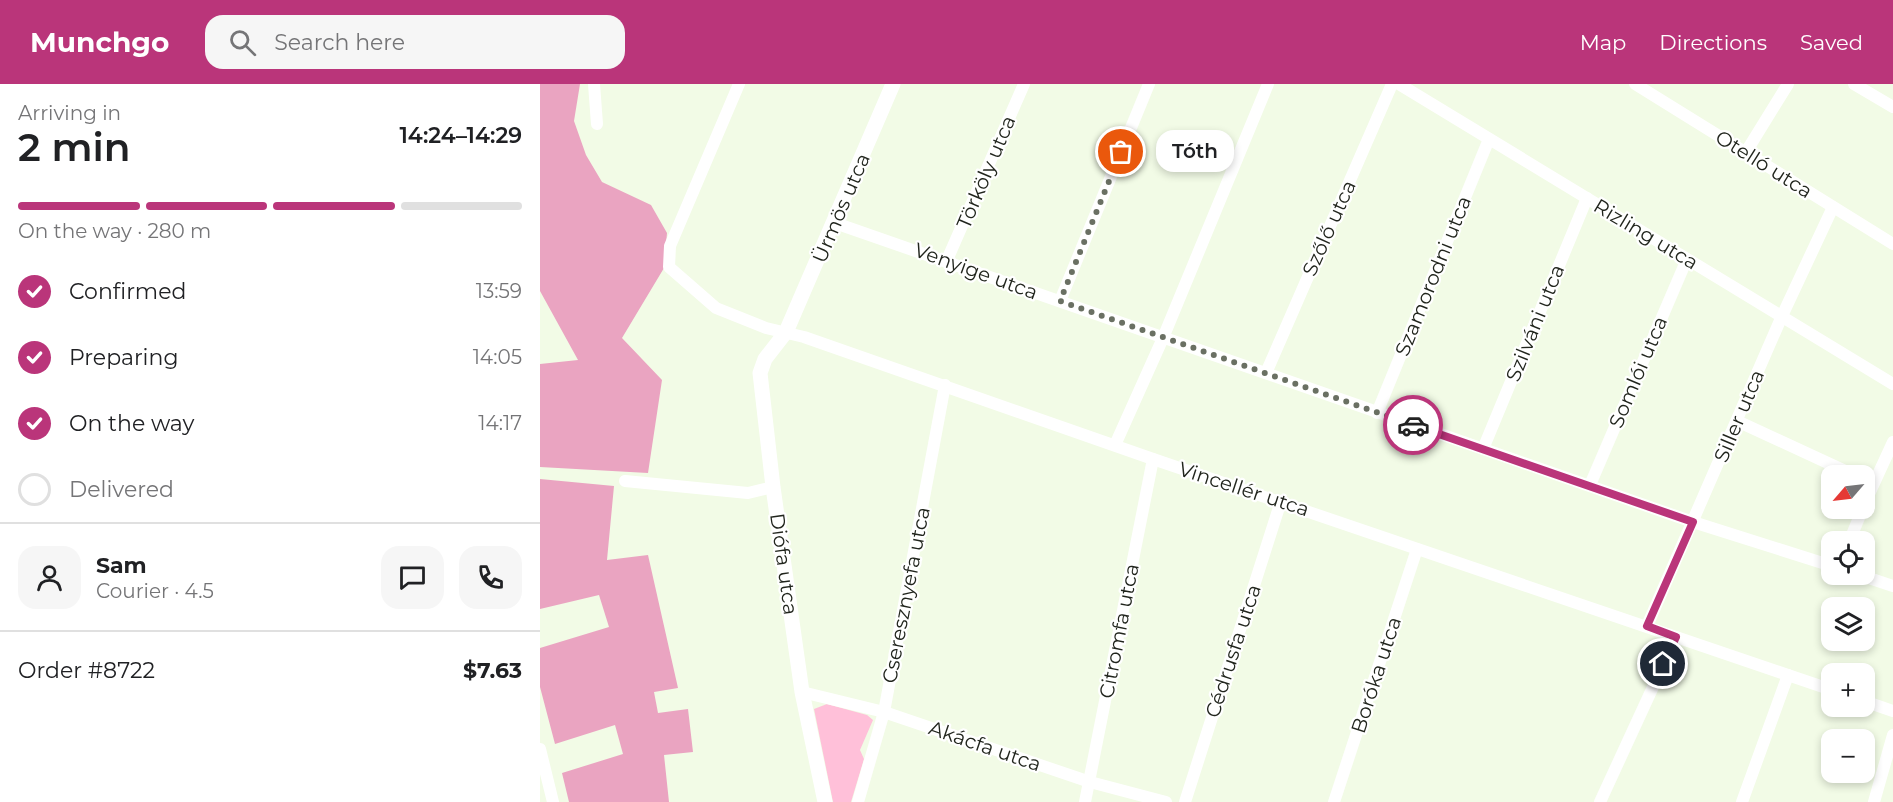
<!DOCTYPE html>
<html lang="en">
<head>
<meta charset="utf-8">
<style>
	body { margin:0; font-family:Montserrat,sans-serif; background:#f6f6f6; color:#202124; height:100vh; display:flex; flex-direction:column; font-size:22px; white-space:nowrap }
	* { box-sizing:border-box; margin:0 }
	p { font-size:20px; color:#757577 }
	.icon { flex:none; width:33px; height:33px; fill:none; stroke:currentColor; stroke-width:2; stroke-linecap:round; stroke-linejoin:round }
	.map { position:relative; flex:1; overflow:hidden }
	.details { display:flex; flex-direction:column; background:#fff; width:540px }
	.details>* { flex:none }
	.needle { width:39px; rotate:242deg }
	.buttons { position:absolute; left:1281px; top:381px; display:grid; gap:12px }
	.buttons a { display:grid; place-items:center; width:54px; height:54px; border-radius:12px; background:#fff; box-shadow:0 3px 9px #0003; font-size:30px }
	.pin { position:absolute; display:grid; place-items:center; width:51px; height:51px; color:#fff; margin:-26px; border:3px solid #fff; border-radius:50%; box-shadow:0 2px 6px #0007 }
	.courier { position:absolute; display:grid; place-items:center; width:60px; height:60px; margin:-30px; border:4px solid #ba357a; border-radius:50%; background:#fff; color:#222; box-shadow:0 2px 8px #0007 }
	.bubble { position:absolute; height:42px; border-radius:18px; background:#fff; box-shadow:0 3px 9px #0003; font-size:20px; font-weight:600; line-height:42px; text-align:center }
	.head em { font-style:normal; font-weight:600 }
	.head div { display:flex; flex-direction:column-reverse }
	.head { display:flex; align-items:center; justify-content:space-between; height:102px; padding:0 18px }
	h1 { font-size:39px; font-weight:600; line-height:45px }
	.bar { display:grid; grid-template-columns:repeat(4,1fr); gap:9px 6px; align-content:center; height:72px; padding:0 18px }
	.bar i { height:8px; border-radius:4px; background:#e0e0e0 }
	.bar .active { background:#ba357a }
	.bar p { grid-column:span 4 }
	.line { display:flex; align-items:center; gap:15px; padding:0 18px; border-top:2px solid #e0e0e0 }
	.line div { flex:1 }
	.round { display:grid; place-items:center; flex:none; width:63px; height:63px; border-radius:18px; background:#f6f6f6 }
	ol { padding:0 18px; list-style:none }
	li { display:flex; align-items:center; gap:18px; height:66px }
	li p { margin-inline-start:auto }
	li .icon { padding:6px; border-radius:50%; background:#ba357a; color:#fff; stroke-width:4 }
	li:last-child { color:#757577 }
	li i { width:33px; height:33px; border:3px solid #e0e0e0; border-radius:50% }
	header { display:flex; align-items:center; gap:36px; box-sizing:border-box; height:84px; padding:0 30px; background:#ba357a; color:#fff }
	header strong { font-size:28px }
	nav { display:flex; gap:33px; margin-inline-start:auto; font-size:21px }
	.search { width:420px; height:54px; background:#f6f6f6; display:flex; align-items:center; gap:15px; box-sizing:border-box; padding:0 21px; border-radius:18px; color:#757577; font-size:22px }
	main { display:flex; flex:1; min-height:0 }
	.map>svg:first-child { display:block }
	.green { fill:#ffc0d9 }
	.forest { fill:#eaa4c1 }
	.lines { fill:none; stroke-linecap:round; stroke-linejoin:round }
	.minor { stroke:#fff; stroke-width:12 }
	.tertiary { stroke:#fff; stroke-width:15 }
	.done { stroke:#6a7063; stroke-width:6; stroke-dasharray:0 10.8 }
	.route { stroke:#ba357a; stroke-width:8 }
	.labels { text-anchor:middle; dominant-baseline:central; stroke-width:4.5; stroke-linejoin:round; paint-order:stroke }
	.street-label { font-size:20px; fill:#21251d; stroke:#fff }
</style>
</head>
<body>
<header>
<strong>Munchgo</strong>
<div class="search"><svg class="icon" aria-label="search" viewBox="0 0 24 24"><circle cx="10" cy="10" r="6"/><path d="M15 15l6 6"/></svg>Search here</div>
<nav><a>Map</a><a>Directions</a><a>Saved</a></nav>
</header>
<main>
<section class="details">
<div class="head"><div><h1>2 min</h1><p>Arriving in</p></div><em>14:24–14:29</em></div>
<div class="bar"><i class="active"></i><i class="active"></i><i class="active"></i><i></i><p>On the way · 280 m</p></div>
<ol>
<li><svg class="icon" aria-label="check" viewBox="0 0 24 24"><path d="M5 12l5 5 9-10"/></svg>Confirmed<p>13:59</p></li>
<li><svg class="icon" aria-label="check" viewBox="0 0 24 24"><path d="M5 12l5 5 9-10"/></svg>Preparing<p>14:05</p></li>
<li><svg class="icon" aria-label="check" viewBox="0 0 24 24"><path d="M5 12l5 5 9-10"/></svg>On the way<p>14:17</p></li>
<li><i></i>Delivered</li>
</ol>
<div class="line" style="height:108px"><a class="round"><svg class="icon" aria-label="person" viewBox="0 0 24 24"><circle cx="12" cy="8" r="4"/><path d="M4 21q1-7 8-7t8 7"/></svg></a><div><b>Sam</b><p>Courier · 4.5</p></div><a class="round"><svg class="icon" aria-label="chat" viewBox="0 0 24 24"><path d="M4 5h16v11H9l-5 4z"/></svg></a><a class="round"><svg class="icon" aria-label="phone" viewBox="0 0 24 24"><path d="M5 4h4l2 5-3 2q2 4 5 5l2-3 5 2v4C11 20 4 13 5 4z"/></svg></a></div>
<div class="line" style="height:78px"><div>Order #8722</div><b>$7.63</b></div>
</section>
<div class="map">
<svg width="1353" height="718" viewBox="0 0 1353 718">
	<rect width="100%" height="100%" fill="#f2fbe6"/>
	<!-- green -->
	<polygon class="green" points="287,620 327,631 333,636 320,666 324,675 311,718 293,718 274,625"/>
	<!-- forest -->
	<g class="forest">
		<polygon points="0,0 40,0 34,37 46,71 62,98 111,121 127,149 124,184 82,254 122,296 108,389 0,383 0,280 38,276 0,207"/>
		<polygon points="0,395 74,402 67,476 108,471 138,604 114,608 118,629 148,625 153,668 124,671 129,718 29,718 22,689 83,670 75,641 15,660 0,603 0,564 69,543 59,511 0,525"/>
	</g>
	<g class="lines">
		<!-- minor -->
		<g class="minor">
			<polyline points="54,0 57,40"/>
			<polyline points="199,0 130,162 129,183 176,224 226,244 264,253 613,375 1292,606"/>
			<polyline points="859,0 1353,300"/>
			<polyline points="1095,0 1353,160"/>
			<polyline points="1314,0 1353,23"/>
			<polyline points="1206,68 1248,0"/>
			<polyline points="295,139 1153,438 1292,482"/>
			<polyline points="407,176 484,0"/>
			<polyline points="520,217 609,0"/>
			<polyline points="726,289 852,0"/>
			<polyline points="837,329 949,55"/>
			<polyline points="1197,337 1316,392"/>
			<polyline points="575,361 623,254 728,0"/>
			<polyline points="943,365 1047,114"/>
			<polyline points="85,397 208,409 233,403"/>
			<polyline points="1050,401 1147,175"/>
			<polyline points="1324,421 1353,358"/>
			<polyline points="1309,458 1323,424"/>
			<polyline points="1317,490 1353,502"/>
			<polyline points="1107,542 1242,232 1293,123"/>
			<polyline points="262,608 344,628 550,698 626,718"/>
			<polyline points="1324,617 1353,627"/>
			<polyline points="0,665 13,718"/>
			<polyline points="318,718 344,628 405,301"/>
			<polyline points="545,718 613,375"/>
			<polyline points="645,718 741,417"/>
			<polyline points="794,718 877,465"/>
			<polyline points="1060,718 1136,553"/>
			<polyline points="1202,718 1248,591"/>
			<polyline points="1334,718 1353,651"/>
		</g>
		<!-- tertiary -->
		<polyline class="tertiary" points="285,718 262,608 233,403 220,289 225,275 246,248 353,0"/>
	</g>
	<g class="lines">
		<!-- done -->
		<polyline class="done" points="581,68 520,217 873,341"/>
		<!-- route -->
		<polyline class="route" points="873,341 1153,438 1107,542 1136,553 1123,580"/>
	</g>
	<g class="labels">
		<!-- street labels -->
		<g class="street-label">
			<text transform="translate(1224 80) rotate(32)">Otelló utca</text>
			<text transform="translate(446 88) rotate(-67)">Törköly utca</text>
			<text transform="translate(301 124) rotate(-67)">Ürmös utca</text>
			<text transform="translate(789 144) rotate(-66)">Szőlő utca</text>
			<text transform="translate(1106 150) rotate(31)">Rizling utca</text>
			<text transform="translate(436 187) rotate(20)">Venyige utca</text>
			<text transform="translate(893 192) rotate(-68)">Szamorodni utca</text>
			<text transform="translate(995 239) rotate(-68)">Szilváni utca</text>
			<text transform="translate(1098 288) rotate(-67)">Somlói utca</text>
			<text transform="translate(1199 332) rotate(-67)">Siller utca</text>
			<text transform="translate(704 405) rotate(18)">Vincellér utca</text>
			<text transform="translate(244 480) rotate(82)">Diófa utca</text>
			<text transform="translate(366 511) rotate(-79)">Cseresznyefa utca</text>
			<text transform="translate(579 547) rotate(-79)">Citromfa utca</text>
			<text transform="translate(693 567) rotate(-72)">Cédrusfa utca</text>
			<text transform="translate(836 591) rotate(-72)">Boróka utca</text>
			<text transform="translate(445 662) rotate(19)">Akácfa utca</text>
		</g>
	</g>
</svg>
<div class="buttons">
<a><svg class="needle" viewBox="-14 -14 28 28"><path d="M0-13l5 13h-10z" fill="#e53935"/><path d="M0 13l5-13h-10z" fill="#757577"/></svg></a>
<a><svg class="icon" aria-label="locate" viewBox="0 0 24 24"><circle cx="12" cy="12" r="6"/><path d="M12 2v4M12 18v4M2 12h4M18 12h4"/></svg></a>
<a><svg class="icon" aria-label="layers" viewBox="0 0 24 24"><path d="M12 4l9 5-9 5-9-5zM3 14l9 5 9-5"/></svg></a>
<a>+</a>
<a>−</a>
</div>
<div class="pin" style="left:581px;top:68px;background:#ea580c"><svg class="icon" aria-label="bag" viewBox="0 0 24 24"><path d="M5 8h14l-1 12H6zM9 8a3 3 0 0 1 6 0"/></svg></div>
<div class="pin" style="left:1123px;top:580px;background:#1f2937"><svg class="icon" aria-label="home" viewBox="0 0 24 24"><path d="M3 11l9-7 9 7M6 9v11h12V9"/></svg></div>
<div class="courier" style="left:873px;top:341px"><svg class="icon" aria-label="car" viewBox="0 0 24 24"><path d="M5 17H2v-5l4-1 3-4h7l3 4 3 1v5h-3M9 17h6M6 11h13"/><circle cx="7" cy="17" r="2"/><circle cx="17" cy="17" r="2"/></svg></div>
<div class="bubble" style="left:616px;top:46px;width:78px">Tóth</div>
</div>
</main>
</body>
</html>
